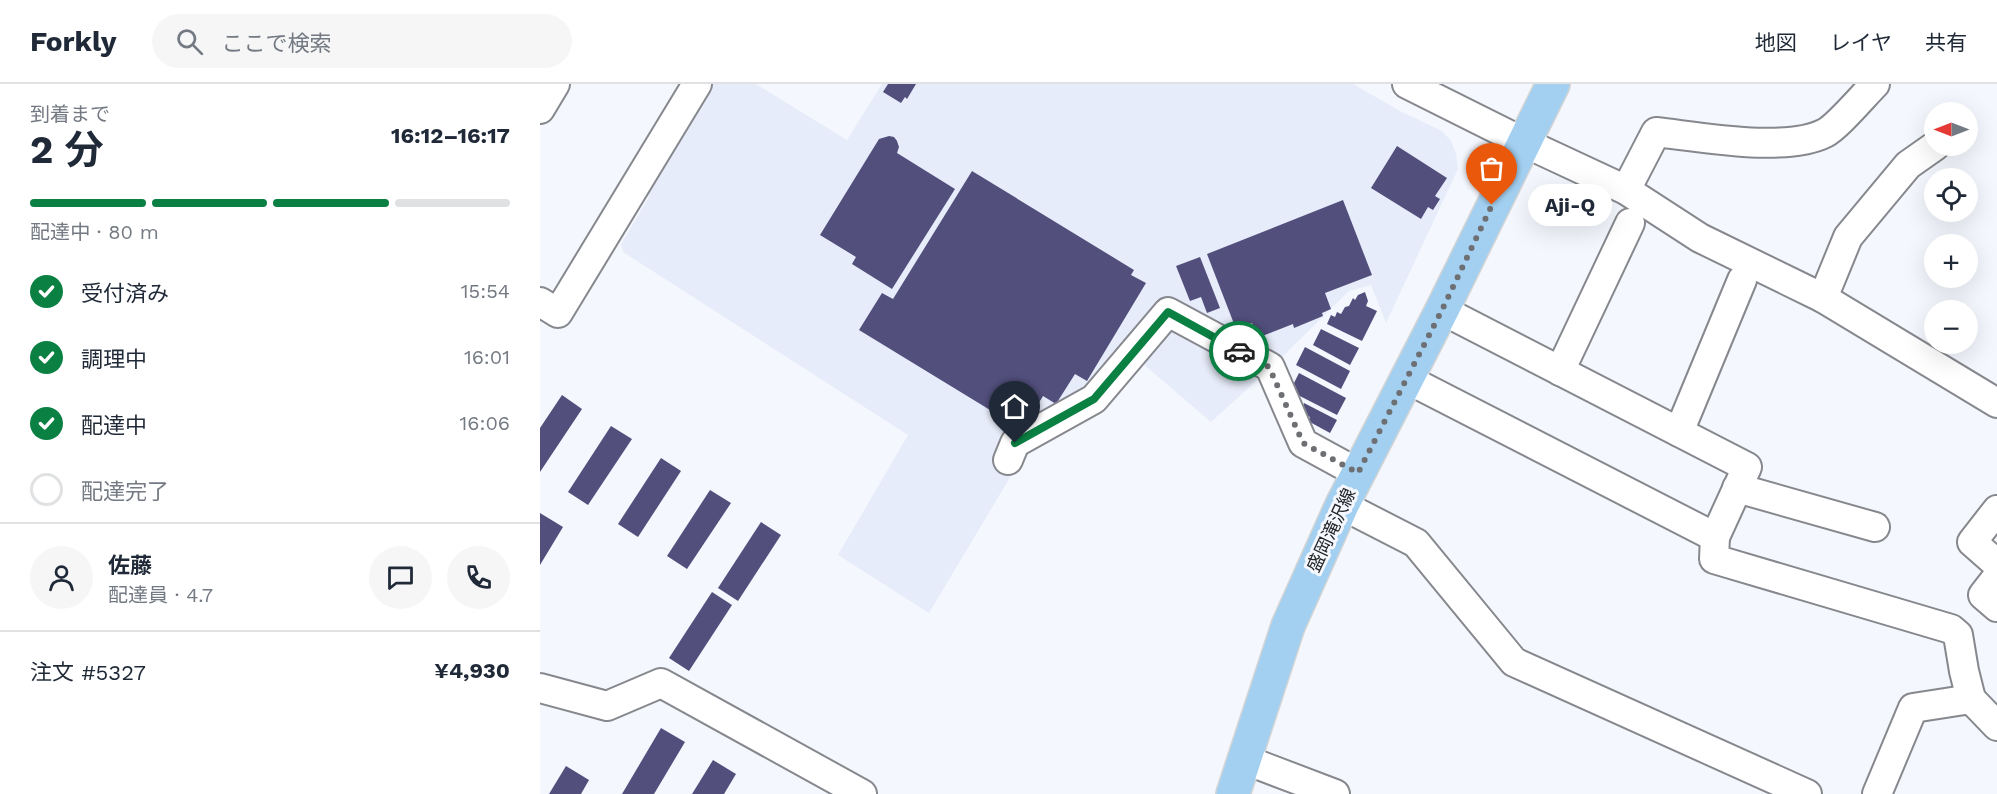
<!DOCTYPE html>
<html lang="ja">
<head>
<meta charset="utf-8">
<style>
	body { margin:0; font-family:"Work Sans","Noto Sans JP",sans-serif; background:#f6f6f7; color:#1f2937; height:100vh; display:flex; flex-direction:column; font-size:22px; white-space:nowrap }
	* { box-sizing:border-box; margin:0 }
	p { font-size:20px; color:#747a83 }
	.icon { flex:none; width:33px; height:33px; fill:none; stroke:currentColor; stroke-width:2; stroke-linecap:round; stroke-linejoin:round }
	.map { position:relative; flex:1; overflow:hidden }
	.sheet { display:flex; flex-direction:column; background:#fff; width:540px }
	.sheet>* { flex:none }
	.needle { width:39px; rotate:270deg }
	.controls { position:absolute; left:1384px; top:18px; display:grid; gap:12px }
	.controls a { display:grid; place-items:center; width:54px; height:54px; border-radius:50%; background:#fff; box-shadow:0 6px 24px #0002; font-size:30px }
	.pin { position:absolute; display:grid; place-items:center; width:51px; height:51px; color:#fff; margin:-62px -26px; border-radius:50% 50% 50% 0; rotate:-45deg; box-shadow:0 0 6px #0007 }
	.pin .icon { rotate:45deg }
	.courier { position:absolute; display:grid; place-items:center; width:60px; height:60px; margin:-30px; border:4px solid #0b8043; border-radius:50%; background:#fff; color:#222; box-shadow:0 2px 8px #0007 }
	.bubble { position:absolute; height:42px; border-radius:21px; background:#fff; box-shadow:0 6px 24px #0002; font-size:20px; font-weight:700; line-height:42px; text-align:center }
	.overview em { font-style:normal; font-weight:700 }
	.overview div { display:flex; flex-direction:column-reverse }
	.overview { display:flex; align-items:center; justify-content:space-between; height:102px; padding:0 30px }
	h1 { font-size:39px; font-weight:700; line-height:45px }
	.bar { display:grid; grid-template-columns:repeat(4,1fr); gap:9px 6px; align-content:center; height:72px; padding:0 30px }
	.bar i { height:8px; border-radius:4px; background:#e0e1e3 }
	.bar .current { background:#0b8043 }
	.bar p { grid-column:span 4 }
	.line { display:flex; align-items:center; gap:15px; padding:0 30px; border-top:2px solid #e0e1e3 }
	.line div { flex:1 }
	.round { display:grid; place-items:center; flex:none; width:63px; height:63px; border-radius:32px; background:#f6f6f7 }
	ol { padding:0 30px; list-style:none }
	li { display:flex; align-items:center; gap:18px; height:66px }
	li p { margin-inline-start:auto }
	li .icon { padding:6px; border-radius:50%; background:#0b8043; color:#fff; stroke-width:4 }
	li:last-child { color:#747a83 }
	li i { width:33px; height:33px; border:3px solid #e0e1e3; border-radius:50% }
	header { display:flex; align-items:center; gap:36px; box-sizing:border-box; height:84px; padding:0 30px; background:#fff; border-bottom:2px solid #e0e1e3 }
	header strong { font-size:28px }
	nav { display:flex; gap:33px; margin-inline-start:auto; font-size:21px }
	.search { width:420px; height:54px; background:#f6f6f7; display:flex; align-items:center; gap:15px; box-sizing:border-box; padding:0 21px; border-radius:33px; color:#747a83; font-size:22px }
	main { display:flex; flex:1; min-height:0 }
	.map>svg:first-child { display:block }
	.built { fill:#e6ecf9 }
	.building { fill:#524f7d }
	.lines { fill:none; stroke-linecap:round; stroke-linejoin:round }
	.minor-casing { stroke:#86888e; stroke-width:32 }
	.major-casing { stroke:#d3d4d4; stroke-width:36 }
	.minor { stroke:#fff; stroke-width:28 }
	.major { stroke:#a3d0f1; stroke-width:33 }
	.done { stroke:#6d6f73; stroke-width:6; stroke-dasharray:0 10.8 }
	.route { stroke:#0b8043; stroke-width:8 }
	.labels { text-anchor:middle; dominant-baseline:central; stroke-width:6; stroke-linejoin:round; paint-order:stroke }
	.street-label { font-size:18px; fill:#252628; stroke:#f4f7fd }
</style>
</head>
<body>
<header>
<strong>Forkly</strong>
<div class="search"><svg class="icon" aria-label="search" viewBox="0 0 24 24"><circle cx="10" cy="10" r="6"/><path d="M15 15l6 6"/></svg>ここで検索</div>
<nav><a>地図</a><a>レイヤ</a><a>共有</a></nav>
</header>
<main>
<section class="sheet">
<div class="overview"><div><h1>2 分</h1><p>到着まで</p></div><em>16:12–16:17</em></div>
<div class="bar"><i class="current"></i><i class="current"></i><i class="current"></i><i></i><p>配達中 · 80 m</p></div>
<ol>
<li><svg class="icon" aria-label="check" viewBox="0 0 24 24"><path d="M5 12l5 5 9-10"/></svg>受付済み<p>15:54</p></li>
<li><svg class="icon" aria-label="check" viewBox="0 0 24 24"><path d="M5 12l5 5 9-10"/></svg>調理中<p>16:01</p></li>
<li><svg class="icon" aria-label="check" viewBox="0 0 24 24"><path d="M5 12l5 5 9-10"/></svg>配達中<p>16:06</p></li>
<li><i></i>配達完了</li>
</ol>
<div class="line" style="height:108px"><a class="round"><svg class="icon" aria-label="person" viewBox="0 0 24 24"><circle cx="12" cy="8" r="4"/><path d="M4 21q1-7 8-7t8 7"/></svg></a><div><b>佐藤</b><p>配達員 · 4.7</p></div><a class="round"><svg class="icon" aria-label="chat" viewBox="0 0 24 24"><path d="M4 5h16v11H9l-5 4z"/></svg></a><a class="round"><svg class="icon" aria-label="phone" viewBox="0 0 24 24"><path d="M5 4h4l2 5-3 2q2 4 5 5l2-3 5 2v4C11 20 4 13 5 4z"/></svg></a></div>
<div class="line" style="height:78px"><div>注文 #5327</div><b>¥4,930</b></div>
</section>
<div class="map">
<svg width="1457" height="710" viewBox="0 0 1457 710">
	<rect width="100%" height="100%" fill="#f4f7fd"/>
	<!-- built -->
	<polygon class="built" points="167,0 216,0 307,56 342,0 813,0 860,27 902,47 911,57 916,70 918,85 846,239 831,201 809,207 739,276 671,338 602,279 553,332 484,370 389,529 298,471 368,351 83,168 81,160 109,113 105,98"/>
	<!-- building -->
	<g class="building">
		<polygon points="348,0 376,0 367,15 365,13 361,19 343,8"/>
		<polygon points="349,52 354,53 357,57 359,63 357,69 415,105 352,205 312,180 316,173 280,151 339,55"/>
		<polygon points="857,62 907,94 895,112 900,115 893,126 888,123 881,135 831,104"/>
		<polygon points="432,87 594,186 591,191 606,199 547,297 535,290 516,320 503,312 489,335 480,329 473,340 319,246 342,209 353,215"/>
		<polygon points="803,116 832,191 785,209 791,225 782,229 783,232 754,244 753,240 717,254 712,239 696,245 667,170"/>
		<polygon points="660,173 680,224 667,229 661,213 650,217 636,182"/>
		<polygon points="825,208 828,217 826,222 837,227 822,257 787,240 791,231 795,233 797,228 801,230 805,223 809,222 813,214 815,216 818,211"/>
		<polygon points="781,245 819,264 810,281 773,261"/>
		<polygon points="765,263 810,287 801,305 756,281"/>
		<polygon points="759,289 806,314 797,331 750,307"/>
		<polygon points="22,311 42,325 0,388 0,344"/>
		<polygon points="764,319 797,336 790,349 768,337 770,333 763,330 766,326 762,324"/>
		<polygon points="71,342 92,355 48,421 28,408"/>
		<polygon points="121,374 141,387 98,453 78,440"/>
		<polygon points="170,406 191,419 147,485 127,472"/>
		<polygon points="0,429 23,443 0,481"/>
		<polygon points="221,438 241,451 198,517 178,504"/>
		<polygon points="172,508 192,521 149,587 129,574"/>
		<polygon points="121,644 145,658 114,710 82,710"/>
		<polygon points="173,676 196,690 184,710 152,710"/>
		<polygon points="26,682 49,696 41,710 9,710"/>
	</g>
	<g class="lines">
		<defs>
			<g id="minor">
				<polyline points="867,0 983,58 1086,106 1160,154 1283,214 1457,319"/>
				<polyline points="0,25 15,0"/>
				<path d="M1086,106l30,-58c45,5 130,21 169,1 12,-6 39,-38 50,-49"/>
				<polyline points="1283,214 1308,153 1368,81 1395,62"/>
				<polyline points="0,218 18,229 157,0"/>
				<polyline points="902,226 1207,383 1175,453 1174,475 1411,545 1418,551 1424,587 1431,615"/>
				<polyline points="1020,287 1090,139"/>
				<polyline points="867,295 1175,453"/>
				<polyline points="1139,348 1202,196"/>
				<polyline points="468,376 475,359 554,315 628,228 730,283 763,359 818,389"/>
				<polyline points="1197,404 1335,443"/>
				<polyline points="802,421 876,459 974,578 1267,710"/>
				<polyline points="1457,426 1432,458 1457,480"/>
				<polyline points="1457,493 1443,511 1457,523"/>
				<polyline points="0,604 67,622 121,599 322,710"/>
				<polyline points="703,675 795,710"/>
				<polyline points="1337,710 1373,624 1431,615 1457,642"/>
			</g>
			<polyline id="major" points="693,710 748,542 802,421 902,226 1013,0"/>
		</defs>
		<!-- minor casing -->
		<use href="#minor" class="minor-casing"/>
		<!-- major casing -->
		<use href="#major" class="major-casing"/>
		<!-- minor -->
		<use href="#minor" class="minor"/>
		<!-- major -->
		<use href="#major" class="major"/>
	</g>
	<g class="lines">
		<!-- done -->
		<polyline class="done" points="699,267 729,283 763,359 818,389 902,226 952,121"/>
		<!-- route -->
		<polyline class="route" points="475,359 554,315 628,228 699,267"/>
	</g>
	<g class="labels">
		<!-- street labels -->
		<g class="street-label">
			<text transform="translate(791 446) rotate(-65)">盛岡滝沢線</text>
		</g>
	</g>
</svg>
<div class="controls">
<a><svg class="needle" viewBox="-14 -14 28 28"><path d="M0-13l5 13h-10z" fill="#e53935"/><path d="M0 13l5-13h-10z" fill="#747a83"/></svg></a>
<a><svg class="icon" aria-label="locate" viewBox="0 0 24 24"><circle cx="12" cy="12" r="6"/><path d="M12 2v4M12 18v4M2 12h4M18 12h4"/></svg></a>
<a>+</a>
<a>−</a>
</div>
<div class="pin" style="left:952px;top:121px;background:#ea580c"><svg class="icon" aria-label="bag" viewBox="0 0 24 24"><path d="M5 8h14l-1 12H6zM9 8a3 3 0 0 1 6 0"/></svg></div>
<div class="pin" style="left:475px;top:359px;background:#1f2937"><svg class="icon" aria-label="home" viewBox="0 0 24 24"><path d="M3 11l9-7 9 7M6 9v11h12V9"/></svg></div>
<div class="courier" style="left:699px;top:267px"><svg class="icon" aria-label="car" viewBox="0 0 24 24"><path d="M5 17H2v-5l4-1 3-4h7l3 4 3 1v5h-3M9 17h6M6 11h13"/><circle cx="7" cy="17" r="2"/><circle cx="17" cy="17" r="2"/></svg></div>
<div class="bubble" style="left:988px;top:100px;width:84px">Aji-Q</div>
</div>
</main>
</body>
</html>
